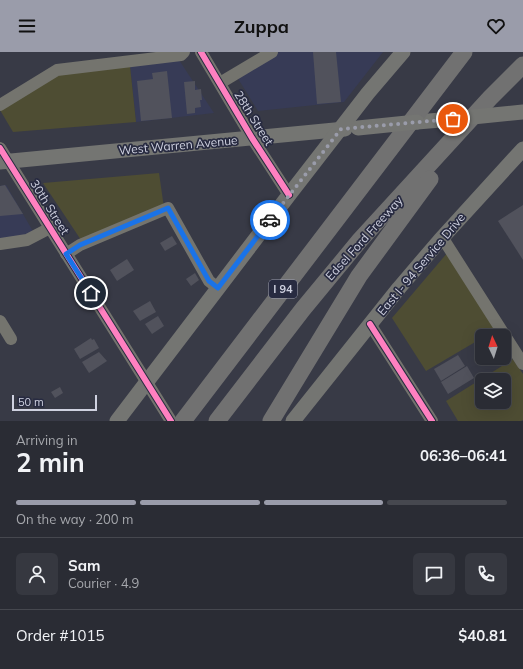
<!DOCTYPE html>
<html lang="en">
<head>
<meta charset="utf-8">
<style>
	body { margin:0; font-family:Mulish,sans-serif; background:#363840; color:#f1f3f6; height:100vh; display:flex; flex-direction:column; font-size:15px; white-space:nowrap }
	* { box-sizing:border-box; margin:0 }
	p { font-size:13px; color:#a5a7ac }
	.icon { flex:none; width:22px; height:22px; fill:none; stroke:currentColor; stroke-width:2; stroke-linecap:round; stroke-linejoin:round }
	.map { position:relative; height:369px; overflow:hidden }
	.details { display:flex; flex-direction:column; background:#2a2c34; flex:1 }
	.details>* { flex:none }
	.needle { width:26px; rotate:356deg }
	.controls { position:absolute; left:475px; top:277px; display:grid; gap:8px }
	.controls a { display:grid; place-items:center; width:36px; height:36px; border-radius:6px; background:#2a2c34; box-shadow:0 4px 16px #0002,0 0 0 1px #46484f; font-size:20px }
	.scale { position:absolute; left:12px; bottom:10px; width:85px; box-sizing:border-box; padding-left:4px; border:2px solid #cfd1e0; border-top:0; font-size:11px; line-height:14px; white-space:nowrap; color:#cfd1e0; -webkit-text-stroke:3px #282b41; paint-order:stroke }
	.pin { position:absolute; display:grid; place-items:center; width:34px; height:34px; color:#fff; margin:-17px; border:2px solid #fff; border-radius:50%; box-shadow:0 1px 4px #0007 }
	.courier { position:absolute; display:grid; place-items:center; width:40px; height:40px; margin:-20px; border:3px solid #1a73e8; border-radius:50%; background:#fff; color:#222; box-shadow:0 1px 5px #0007 }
	.overview em { font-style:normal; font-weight:700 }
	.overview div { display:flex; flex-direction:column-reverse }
	.overview { display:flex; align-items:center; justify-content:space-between; height:68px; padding:0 16px }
	h1 { font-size:26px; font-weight:700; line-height:30px }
	.bar { display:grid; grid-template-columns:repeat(4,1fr); gap:6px 4px; align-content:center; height:48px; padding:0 16px }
	.bar i { height:5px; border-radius:3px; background:#46484f }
	.bar .current { background:#9a9caa }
	.bar p { grid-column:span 4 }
	.line { display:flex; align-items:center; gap:10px; padding:0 16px; border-top:1px solid #46484f }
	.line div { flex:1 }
	.round { display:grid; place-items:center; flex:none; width:42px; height:42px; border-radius:6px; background:#363840 }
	header { display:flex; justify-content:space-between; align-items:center; height:52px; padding:0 16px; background:#9a9caa; color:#111; font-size:18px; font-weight:700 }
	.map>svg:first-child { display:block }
	.built { fill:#373b56 }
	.green { fill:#4e4d33; fill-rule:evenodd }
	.building { fill:#51525c }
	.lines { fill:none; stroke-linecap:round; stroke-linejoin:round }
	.minor { stroke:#74746e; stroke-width:12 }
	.major { stroke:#747572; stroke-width:15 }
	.highway { stroke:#717171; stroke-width:17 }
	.major-bridge { stroke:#747572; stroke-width:15 }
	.cycleway-casing { stroke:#282b41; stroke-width:8 }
	.cycleway { stroke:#ff80c0; stroke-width:6 }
	.done { stroke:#9a9caa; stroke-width:4; stroke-dasharray:0 7.2 }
	.route { stroke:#1a73e8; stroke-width:5 }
	.labels { text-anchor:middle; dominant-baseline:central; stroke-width:3.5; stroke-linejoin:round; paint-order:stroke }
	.shield { fill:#282b41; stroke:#9d9fb0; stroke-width:1 }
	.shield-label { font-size:11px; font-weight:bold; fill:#cfd1e0 }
	.street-label { font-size:12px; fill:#cfd1e0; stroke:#282b41 }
</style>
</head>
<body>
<header><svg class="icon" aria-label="menu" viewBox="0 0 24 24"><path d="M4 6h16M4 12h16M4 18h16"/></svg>Zuppa<svg class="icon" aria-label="heart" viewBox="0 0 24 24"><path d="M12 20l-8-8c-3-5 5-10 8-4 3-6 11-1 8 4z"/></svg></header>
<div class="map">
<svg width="523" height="369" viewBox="0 0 523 369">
	<rect width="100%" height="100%" fill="#383a46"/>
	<!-- built -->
	<g class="built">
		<polygon points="277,0 383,0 344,50 258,59 237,25"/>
		<polygon points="179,8 214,61 136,70 130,14"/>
		<polygon points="6,133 34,181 0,188 0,134"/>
	</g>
	<!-- green -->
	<g class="green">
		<polygon points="130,14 136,70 13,80 0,58 58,21"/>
		<polygon points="159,121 164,156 81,188 43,131"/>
		<polygon points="448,200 497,278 486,284 482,284 482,286 426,319 392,266"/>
		<path d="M513,307l10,15v46l-2,1h-63l-12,-20zM482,328h22v22h-22z"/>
	</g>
	<!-- building -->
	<g class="building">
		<polygon points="313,0 336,0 341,50 317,52"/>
		<polygon points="167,19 172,66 141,69 137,29 153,27 152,21"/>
		<polygon points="195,29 195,38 201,37 202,48 200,48 201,55 195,56 195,61 187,62 184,30"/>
		<polygon points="5,133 23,162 0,164 0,134"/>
		<polygon points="523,153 523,208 498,169"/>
		<polygon points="172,184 177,192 165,199 160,191"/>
		<polygon points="127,207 134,218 117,229 110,218"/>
		<polygon points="195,221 199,228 191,234 186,227"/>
		<polygon points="150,249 156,260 140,269 133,259"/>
		<polygon points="158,264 164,274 152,282 145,272"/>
		<polygon points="91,286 92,288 94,287 99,296 80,307 74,297"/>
		<polygon points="99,300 107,309 89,321 82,310"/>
		<polygon points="458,303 465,314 441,329 434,317"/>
		<polygon points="467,314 474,326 448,342 441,330"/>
		<polygon points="60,335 63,341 55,346 51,340"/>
	</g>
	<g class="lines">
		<!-- minor -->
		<g class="minor">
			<polyline points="201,0 252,86 289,143"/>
			<polyline points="220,31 272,0"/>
			<polyline points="0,53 57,18 181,3 184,0"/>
			<polyline points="0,96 171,369"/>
			<polyline points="442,185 523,312"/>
			<polyline points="0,192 27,188 50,176"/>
			<polyline points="66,202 80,193 168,156 209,229 218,236"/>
			<polyline points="0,269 11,287"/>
			<polyline points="370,272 432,369"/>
		</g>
		<!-- major -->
		<g class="major">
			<polyline points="417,70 453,67"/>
			<polyline points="0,110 345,77"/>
			<polyline points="117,369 289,143 368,41 403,0"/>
			<polyline points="293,369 399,236 440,188 523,97"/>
		</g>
		<!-- highway -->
		<g class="highway">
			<polyline points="183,369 464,0"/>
			<polyline points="217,369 303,257 360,188 490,46 523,13"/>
			<polyline points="271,369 359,224 430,127"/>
		</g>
		<!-- major-bridge -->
		<g class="major-bridge">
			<polyline points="453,67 523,60"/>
			<polyline points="358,76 417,70"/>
		</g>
		<defs>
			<g id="cycleway">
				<polyline points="201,0 252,86 289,143"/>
				<polyline points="0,96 171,369"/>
				<polyline points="370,272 432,369"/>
			</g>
		</defs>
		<!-- cycleway casing -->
		<use href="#cycleway" class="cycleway-casing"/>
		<!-- cycleway -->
		<use href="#cycleway" class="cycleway"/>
	</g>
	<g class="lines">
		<!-- done -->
		<polyline class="done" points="270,168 341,77 453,67"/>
		<!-- route -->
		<polyline class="route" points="91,241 66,202 80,193 168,156 209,229 218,236 270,168"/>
	</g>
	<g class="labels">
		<!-- shield labels -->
		<rect class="shield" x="269" y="228" width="28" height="18" rx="3"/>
		<g class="shield-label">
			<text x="283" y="237">I 94</text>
		</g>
		<!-- street labels -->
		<g class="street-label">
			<text transform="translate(254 66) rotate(58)">28th Street</text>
			<text transform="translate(178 93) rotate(-5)">West Warren Avenue</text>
			<text transform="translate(50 155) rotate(58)">30th Street</text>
			<text transform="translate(364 186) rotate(-48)">Edsel Ford Freeway</text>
			<text transform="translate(421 212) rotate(-50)">East I- 94 Service Drive</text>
		</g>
	</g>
</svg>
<div class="controls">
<a><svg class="needle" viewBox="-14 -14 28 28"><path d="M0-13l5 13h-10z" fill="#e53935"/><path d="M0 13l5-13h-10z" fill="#a5a7ac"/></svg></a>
<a><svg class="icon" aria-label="layers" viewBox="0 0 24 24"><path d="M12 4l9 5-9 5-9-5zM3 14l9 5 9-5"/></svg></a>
</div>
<div class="scale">50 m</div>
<div class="pin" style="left:453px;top:67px;background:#ea580c"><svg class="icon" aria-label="bag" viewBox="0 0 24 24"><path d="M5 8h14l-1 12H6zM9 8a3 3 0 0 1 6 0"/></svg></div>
<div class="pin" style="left:91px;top:241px;background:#1f2937"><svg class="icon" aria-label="home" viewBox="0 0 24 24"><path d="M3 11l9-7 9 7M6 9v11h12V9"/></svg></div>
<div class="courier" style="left:270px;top:168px"><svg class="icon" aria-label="car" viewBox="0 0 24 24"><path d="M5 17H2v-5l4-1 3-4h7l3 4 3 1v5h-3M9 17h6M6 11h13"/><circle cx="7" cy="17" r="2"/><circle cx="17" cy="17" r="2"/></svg></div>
</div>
<section class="details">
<div class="overview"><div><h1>2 min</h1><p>Arriving in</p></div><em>06:36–06:41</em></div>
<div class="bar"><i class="current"></i><i class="current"></i><i class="current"></i><i></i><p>On the way · 200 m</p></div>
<div class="line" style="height:72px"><a class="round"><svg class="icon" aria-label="person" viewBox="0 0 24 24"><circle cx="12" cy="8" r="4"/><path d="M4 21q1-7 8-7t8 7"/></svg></a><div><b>Sam</b><p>Courier · 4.9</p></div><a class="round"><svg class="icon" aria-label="chat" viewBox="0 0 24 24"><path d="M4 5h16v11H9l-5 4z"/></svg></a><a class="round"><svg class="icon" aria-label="phone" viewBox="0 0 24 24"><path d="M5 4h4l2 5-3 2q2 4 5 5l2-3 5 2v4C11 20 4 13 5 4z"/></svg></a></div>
<div class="line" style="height:52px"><div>Order #1015</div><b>$40.81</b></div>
</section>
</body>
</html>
